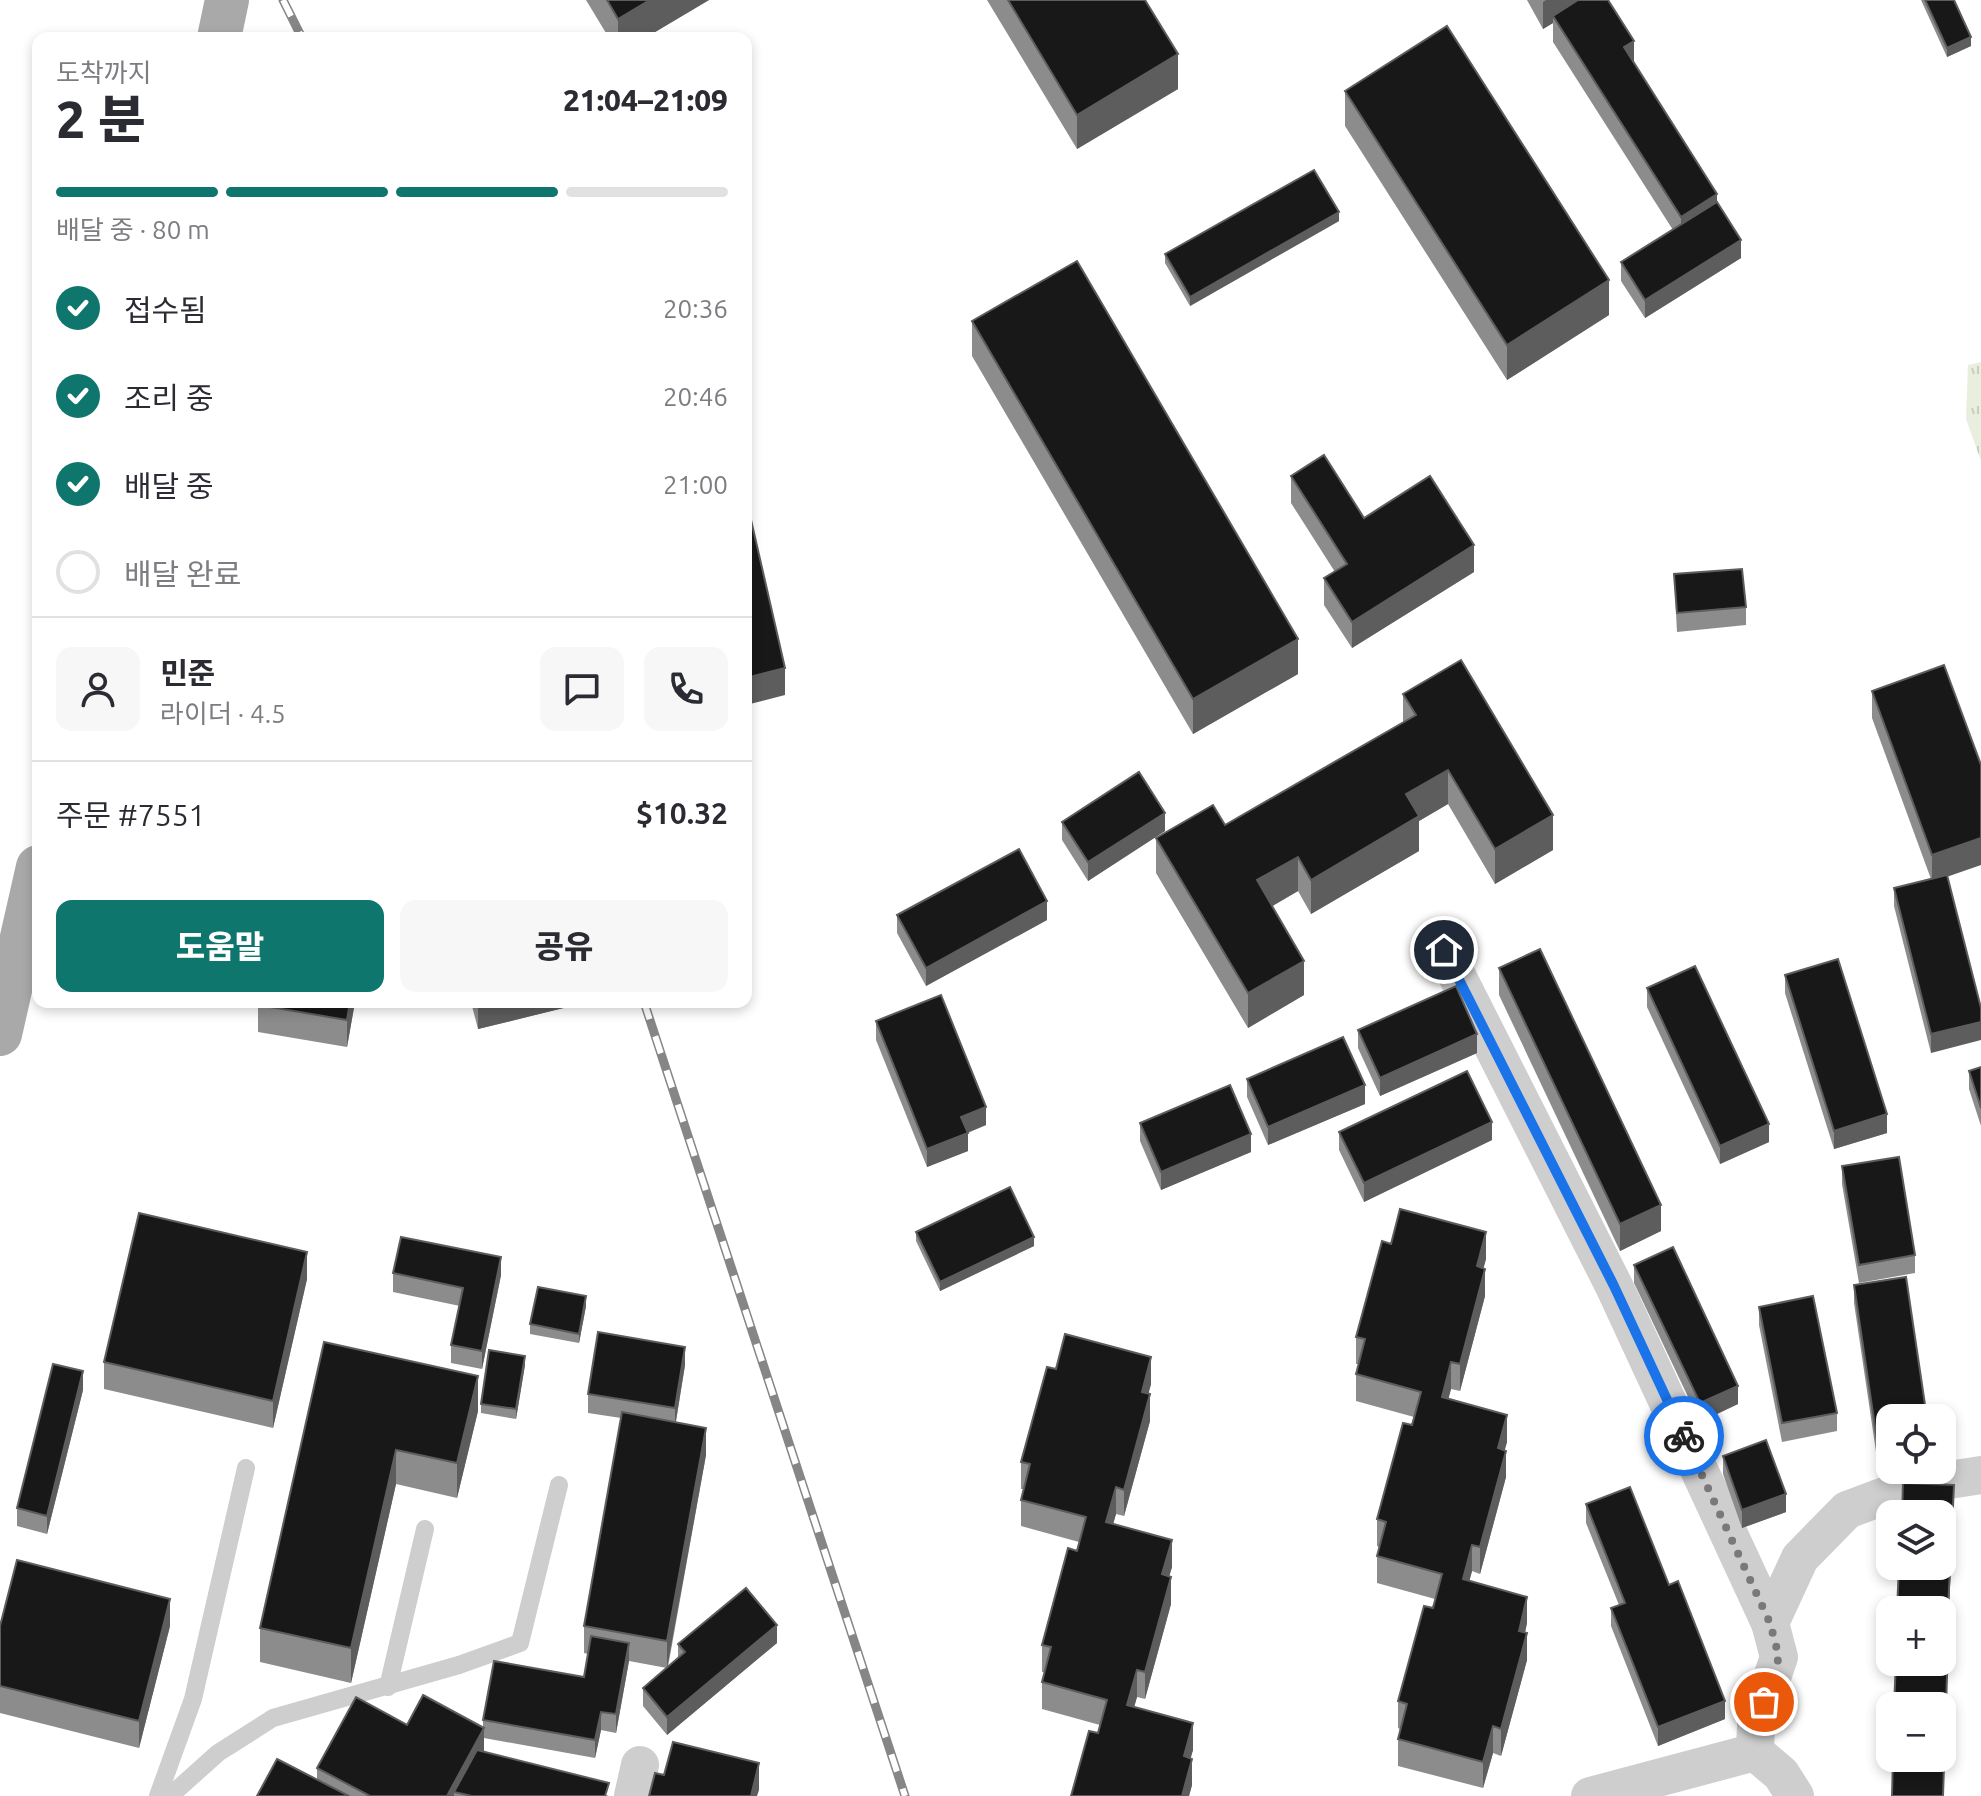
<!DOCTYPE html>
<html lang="ko">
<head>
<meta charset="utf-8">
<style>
	body { margin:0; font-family:Ubuntu,"Noto Sans KR",sans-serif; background:#f7f7f7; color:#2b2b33; height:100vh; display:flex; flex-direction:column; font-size:30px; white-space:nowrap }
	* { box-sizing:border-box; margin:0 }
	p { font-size:26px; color:#7c7c81 }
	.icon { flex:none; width:44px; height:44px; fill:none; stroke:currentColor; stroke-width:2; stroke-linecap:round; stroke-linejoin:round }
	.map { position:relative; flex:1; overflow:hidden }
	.panel { position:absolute; left:32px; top:32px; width:720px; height:976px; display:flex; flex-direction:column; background:#fff; border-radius:16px; box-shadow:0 4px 12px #0003 }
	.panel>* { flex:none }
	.tools { position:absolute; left:1876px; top:1404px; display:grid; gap:16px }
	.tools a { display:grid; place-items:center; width:80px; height:80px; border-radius:16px; background:#fff; box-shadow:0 4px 12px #0003; font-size:40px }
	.pin { position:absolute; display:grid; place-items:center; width:68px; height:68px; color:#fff; margin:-34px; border:4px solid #fff; border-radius:50%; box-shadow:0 2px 8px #0007 }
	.courier { position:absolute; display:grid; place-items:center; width:80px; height:80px; margin:-40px; border:6px solid #1a73e8; border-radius:50%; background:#fff; color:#222; box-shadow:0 2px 10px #0007 }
	.head em { font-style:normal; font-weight:800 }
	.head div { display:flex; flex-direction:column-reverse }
	.head { display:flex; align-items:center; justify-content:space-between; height:136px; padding:0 24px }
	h1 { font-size:52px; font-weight:800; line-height:60px }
	.bar { display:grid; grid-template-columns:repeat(4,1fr); gap:12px 8px; align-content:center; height:96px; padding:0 24px }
	.bar i { height:10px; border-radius:6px; background:#e1e1e2 }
	.bar .selected { background:#0f766e }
	.bar p { grid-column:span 4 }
	.line { display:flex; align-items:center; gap:20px; padding:0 24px; border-top:2px solid #e1e1e2 }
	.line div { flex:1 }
	.round { display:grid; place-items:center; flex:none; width:84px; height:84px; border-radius:16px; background:#f7f7f7 }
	ol { padding:0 24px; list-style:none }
	li { display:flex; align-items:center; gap:24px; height:88px }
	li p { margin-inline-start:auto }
	li .icon { padding:8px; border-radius:50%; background:#0f766e; color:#fff; stroke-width:4 }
	li:last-child { color:#7c7c81 }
	li i { width:44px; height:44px; border:4px solid #e1e1e2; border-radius:50% }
	.primary-button { display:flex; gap:16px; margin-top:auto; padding:16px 24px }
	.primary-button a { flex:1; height:92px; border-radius:16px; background:#0f766e; color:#fff; font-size:32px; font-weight:800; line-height:92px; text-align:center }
	.primary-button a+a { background:#f7f7f7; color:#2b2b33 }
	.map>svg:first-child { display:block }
	.grass { fill:url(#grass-tufts) }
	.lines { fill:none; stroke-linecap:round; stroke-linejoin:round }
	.service { stroke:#cecece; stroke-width:18 }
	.minor { stroke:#cecece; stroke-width:38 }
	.primary { stroke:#a9a9a9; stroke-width:44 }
	.rail-casing { stroke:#868686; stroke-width:9 }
	.rail { stroke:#fff; stroke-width:6; stroke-dasharray:18; stroke-linecap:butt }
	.wall { fill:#8c8c8c }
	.shaded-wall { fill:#5d5d5d }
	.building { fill:#181818; stroke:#5d5d5d; stroke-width:2 }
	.done { stroke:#797979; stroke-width:8; stroke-dasharray:0 14.4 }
	.route { stroke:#1a73e8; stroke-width:10 }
</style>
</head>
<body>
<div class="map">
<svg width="1981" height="1796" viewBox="0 0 1981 1796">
	<defs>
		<pattern id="grass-tufts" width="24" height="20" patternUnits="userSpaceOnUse" patternTransform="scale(2)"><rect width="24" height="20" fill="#e9efde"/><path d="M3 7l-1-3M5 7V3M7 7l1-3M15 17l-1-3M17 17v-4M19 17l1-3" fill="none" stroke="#c8cdbf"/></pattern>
	</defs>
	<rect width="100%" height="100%" fill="#fff"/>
	<!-- grass -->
	<polygon class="grass" points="1981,362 1981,461 1966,419 1968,365"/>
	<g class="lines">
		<!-- service -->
		<g class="service">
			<polyline points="388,1687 425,1529"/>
			<polyline points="158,1796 193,1699 246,1468"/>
			<polyline points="170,1796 218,1753 273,1718 459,1665 520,1643 559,1485"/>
		</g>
		<!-- minor -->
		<g class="minor">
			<polyline points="1444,950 1614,1286 1770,1623"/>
			<polyline points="1755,1752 1756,1725 1779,1657 1770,1623 1800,1558 1847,1510 1911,1486 1981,1475"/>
			<polyline points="633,1796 640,1765"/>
			<polyline points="1590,1796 1755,1752 1781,1774 1795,1796"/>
		</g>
		<!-- primary -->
		<g class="primary">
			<polyline points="219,38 227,0"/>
			<polyline points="0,1034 38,867"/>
		</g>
		<defs>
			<g id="rail">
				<polyline points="283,0 302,38"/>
				<polyline points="644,1002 905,1796"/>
			</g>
		</defs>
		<!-- rail casing -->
		<use href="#rail" class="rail-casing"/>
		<!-- rail -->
		<use href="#rail" class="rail"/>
	</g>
	<!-- wall -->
	<g class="wall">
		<polygon points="586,0 709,0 645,38 609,38"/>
		<polygon points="987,0 1145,0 1178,89 1077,149"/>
		<polygon points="1527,0 1608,0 1634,62 1717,202 1741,258 1645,318 1621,281 1621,262 1673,230 1553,42 1553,23 1543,29"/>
		<polygon points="1921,0 1954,0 1971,46 1947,57"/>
		<polygon points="1345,91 1609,315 1507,380 1345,126"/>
		<polygon points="1339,221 1190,306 1165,263 1165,254"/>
		<polygon points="972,321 1298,674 1193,734 972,356"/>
		<polygon points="1291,476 1364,518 1474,572 1352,648 1324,605 1324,578 1335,572 1291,503"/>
		<polygon points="1674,574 1746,607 1746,625 1677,632"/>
		<polygon points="1872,691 1948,877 1931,1053 1894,906 1894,888 1931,879 1872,718"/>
		<polygon points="1403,694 1553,850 1495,884 1448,804 1419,821 1419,851 1311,914 1298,891 1272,906 1304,995 1248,1028 1156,873 1156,838 1225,825 1403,722"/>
		<polygon points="1062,822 1165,831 1088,881 1062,840"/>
		<polygon points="897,915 1047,920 926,986 897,933"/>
		<polygon points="1499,968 1661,1231 1620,1251 1499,995"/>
		<polygon points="1785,975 1887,1133 1834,1149 1785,993"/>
		<polygon points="1647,988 1769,1142 1720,1164 1647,1007"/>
		<polygon points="355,1002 347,1047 258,1032 258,1005"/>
		<polygon points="471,1002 584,1002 584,1003 478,1029"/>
		<polygon points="876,1021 986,1125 968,1133 968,1151 927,1167 876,1040"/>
		<polygon points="1358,1030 1477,1053 1380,1096 1358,1048"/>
		<polygon points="1981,1067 1981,1126 1969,1089 1969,1071"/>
		<polygon points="1247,1079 1365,1104 1268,1145 1247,1097"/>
		<polygon points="1140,1123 1251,1152 1161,1190 1140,1141"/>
		<polygon points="1339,1132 1492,1140 1364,1202 1339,1150"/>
		<polygon points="1842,1166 1915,1255 1915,1273 1859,1283 1842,1184"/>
		<polygon points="916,1232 1034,1246 940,1291 916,1241"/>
		<polygon points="1391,1244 1486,1259 1483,1268 1485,1296 1460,1391 1451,1389 1448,1399 1507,1442 1504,1450 1506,1477 1480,1574 1472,1571 1469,1581 1527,1623 1525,1633 1527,1660 1501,1756 1493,1753 1483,1788 1398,1766 1398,1739 1400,1729 1398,1728 1398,1701 1435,1599 1377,1583 1377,1556 1379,1547 1377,1546 1377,1519 1414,1417 1356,1401 1356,1374 1359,1364 1356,1364 1356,1337"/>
		<polygon points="1634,1265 1738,1404 1700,1422 1634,1283"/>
		<polygon points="393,1273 501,1275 482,1369 451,1363 451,1345 460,1306 393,1292"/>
		<polygon points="307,1279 273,1428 104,1389 104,1362"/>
		<polygon points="1854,1285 1890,1418 1890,1470 1894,1470 1879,1472 1854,1303"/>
		<polygon points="586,1306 579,1343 530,1334 530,1324"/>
		<polygon points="1759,1307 1837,1413 1837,1431 1782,1442 1759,1325"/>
		<polygon points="324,1342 478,1411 457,1498 396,1484 351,1683 260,1662 260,1628"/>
		<polygon points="525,1365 516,1419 481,1413 481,1404"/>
		<polygon points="685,1365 676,1422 706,1455 668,1667 678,1658 678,1644 777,1643 667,1735 643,1706 643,1688 667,1668 629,1661 616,1733 601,1730 595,1758 484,1738 484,1751 609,1796 257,1796 317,1780 317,1768 407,1725 483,1727 483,1720 584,1677 588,1654 584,1653 584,1626 621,1418 588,1413 588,1394"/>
		<polygon points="1056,1369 1151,1384 1148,1394 1150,1421 1124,1516 1116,1514 1113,1524 1172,1567 1169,1576 1171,1604 1145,1699 1137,1697 1134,1707 1193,1750 1190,1758 1192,1785 1189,1796 1071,1796 1098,1733 1100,1725 1042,1709 1042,1682 1044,1672 1042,1672 1042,1645 1079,1542 1021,1526 1021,1500 1023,1489 1021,1489 1021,1462"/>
		<polygon points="83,1390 47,1534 17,1526 17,1508"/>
		<polygon points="1723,1456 1786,1512 1742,1528 1723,1474"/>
		<polygon points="1954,1503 1947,1646 1942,1662 1942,1610"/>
		<polygon points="1586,1504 1669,1585 1725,1719 1658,1746 1611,1626 1611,1608 1619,1605 1586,1523"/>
		<polygon points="0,1626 170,1626 139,1748 0,1713"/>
	</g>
	<!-- shaded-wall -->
	<g class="shaded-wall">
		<polygon points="650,0 709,0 645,38 618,38 618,19"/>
		<polygon points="1546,0 1594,0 1553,16 1553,23 1543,29 1543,2"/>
		<polygon points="1971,37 1971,46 1947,57 1947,48"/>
		<polygon points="1634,41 1634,68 1624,47"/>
		<polygon points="1178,54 1178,89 1077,149 1077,115"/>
		<polygon points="1717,194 1717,220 1681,243 1681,217"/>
		<polygon points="1339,212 1339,221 1190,306 1190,297"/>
		<polygon points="1741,240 1741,258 1645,318 1645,300"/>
		<polygon points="1609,280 1609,315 1507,380 1507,345"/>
		<polygon points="1474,545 1474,572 1352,648 1352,622"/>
		<polygon points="1298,639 1298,674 1193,734 1193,699"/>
		<polygon points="785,668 785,695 746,705 746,678"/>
		<polygon points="1448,770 1448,804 1419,821 1419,851 1311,914 1311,880 1406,794"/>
		<polygon points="1165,813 1165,831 1088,881 1088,862"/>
		<polygon points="1553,815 1553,850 1495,884 1495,849"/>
		<polygon points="1981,838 1981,865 1932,882 1932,855"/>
		<polygon points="1298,857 1298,891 1257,915 1257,880"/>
		<polygon points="1047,901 1047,920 926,986 926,968"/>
		<polygon points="1304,961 1304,995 1248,1028 1248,993"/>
		<polygon points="350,1002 355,1002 347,1047 347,1020"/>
		<polygon points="478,1002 584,1002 584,1003 478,1029"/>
		<polygon points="1981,1022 1981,1040 1931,1053 1931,1034"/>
		<polygon points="1477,1034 1477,1053 1380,1096 1380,1078"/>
		<polygon points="1365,1085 1365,1104 1268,1145 1268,1127"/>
		<polygon points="986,1107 986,1125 961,1135 961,1117"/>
		<polygon points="1887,1114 1887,1133 1834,1149 1834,1131"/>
		<polygon points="1492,1122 1492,1140 1364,1202 1364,1183"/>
		<polygon points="1769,1124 1769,1142 1720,1164 1720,1146"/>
		<polygon points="968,1133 968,1151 927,1167 927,1149"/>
		<polygon points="1251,1134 1251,1152 1161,1190 1161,1172"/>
		<polygon points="1661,1205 1661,1231 1620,1251 1620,1224"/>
		<polygon points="1486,1232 1486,1259 1477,1293 1477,1266"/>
		<polygon points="1034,1237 1034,1246 940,1291 940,1282"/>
		<polygon points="307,1252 307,1279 273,1428 273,1401"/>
		<polygon points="501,1257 501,1275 482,1369 482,1351"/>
		<polygon points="1485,1269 1485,1296 1460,1391 1460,1364"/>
		<polygon points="586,1296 586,1306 579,1343 579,1334"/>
		<polygon points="685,1347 685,1365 675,1426 675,1408"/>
		<polygon points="525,1356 525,1365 516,1419 516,1409"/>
		<polygon points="1151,1357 1151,1384 1142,1419 1142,1392"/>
		<polygon points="1451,1362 1451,1389 1442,1424 1442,1397"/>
		<polygon points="83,1371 83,1390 47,1534 47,1516"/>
		<polygon points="478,1376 478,1411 457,1498 457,1463"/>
		<polygon points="1738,1386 1738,1404 1700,1422 1700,1403"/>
		<polygon points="1150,1394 1150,1421 1124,1516 1124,1490"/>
		<polygon points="1507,1415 1507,1442 1498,1475 1498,1448"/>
		<polygon points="706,1428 706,1455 667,1668 667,1641"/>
		<polygon points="396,1450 396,1484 351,1683 351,1648"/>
		<polygon points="1506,1451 1506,1477 1480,1574 1480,1547"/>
		<polygon points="1954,1485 1954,1503 1947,1648 1947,1630"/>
		<polygon points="1116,1487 1116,1514 1106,1549 1106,1522"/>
		<polygon points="1786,1494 1786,1512 1742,1528 1742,1510"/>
		<polygon points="1172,1540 1172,1567 1162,1601 1162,1574"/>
		<polygon points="1472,1545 1472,1571 1463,1606 1463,1579"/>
		<polygon points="1171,1577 1171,1604 1145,1699 1145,1672"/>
		<polygon points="1527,1597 1527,1623 1519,1658 1519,1631"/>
		<polygon points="170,1599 170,1626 139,1748 139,1721"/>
		<polygon points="777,1625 777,1643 667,1735 667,1717"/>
		<polygon points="1527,1633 1527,1660 1501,1756 1501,1729"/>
		<polygon points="629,1643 629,1661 616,1733 616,1714"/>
		<polygon points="1137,1670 1137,1697 1127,1732 1127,1705"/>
		<polygon points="1725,1701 1725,1719 1658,1746 1658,1727"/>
		<polygon points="601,1712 601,1730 595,1758 595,1740"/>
		<polygon points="1193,1723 1193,1750 1184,1783 1184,1756"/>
		<polygon points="1493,1726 1493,1753 1483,1788 1483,1762"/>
		<polygon points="484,1728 484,1755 454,1792 454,1796 447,1796"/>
		<polygon points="1192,1759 1192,1785 1189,1796 1182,1796"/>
		<polygon points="759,1763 759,1790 757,1796 751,1796"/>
	</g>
	<!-- building -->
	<g class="building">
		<polygon points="607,0 650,0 618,19"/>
		<polygon points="1008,0 1145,0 1178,54 1077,115"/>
		<polygon points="1578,0 1608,0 1634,41 1624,47 1717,194 1681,217 1553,16"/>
		<polygon points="1925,0 1954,0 1971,37 1947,48"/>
		<polygon points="1447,26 1609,280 1507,345 1345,91"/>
		<polygon points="1314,170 1339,212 1190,297 1165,254"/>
		<polygon points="1717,202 1741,240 1645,300 1621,262"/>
		<polygon points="1077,261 1298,639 1193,699 972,321"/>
		<polygon points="1324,455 1364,518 1430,476 1474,545 1352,622 1324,578 1347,564 1291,476"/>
		<polygon points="746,498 785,668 746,678"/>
		<polygon points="1742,569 1746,607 1677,613 1674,574"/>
		<polygon points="1461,660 1553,815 1495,849 1448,770 1406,794 1419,816 1311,880 1298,857 1257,880 1304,961 1248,993 1156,838 1213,805 1225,825 1416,715 1403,694"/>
		<polygon points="1944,665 1981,765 1981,838 1932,855 1872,691"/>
		<polygon points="1139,772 1165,813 1088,862 1062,822"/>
		<polygon points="1019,849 1047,901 926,968 897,915"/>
		<polygon points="1947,875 1981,1008 1981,1022 1931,1034 1894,888"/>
		<polygon points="1540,949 1661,1205 1620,1224 1499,968"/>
		<polygon points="1838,959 1887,1114 1834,1131 1785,975"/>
		<polygon points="1695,966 1769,1124 1720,1146 1647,988"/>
		<polygon points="1456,986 1477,1034 1380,1078 1358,1030"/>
		<polygon points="941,995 986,1107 961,1117 968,1133 927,1149 876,1021"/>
		<polygon points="259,1002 350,1002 347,1020 258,1005"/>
		<polygon points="1343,1037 1365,1085 1268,1127 1247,1079"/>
		<polygon points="1981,1067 1981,1108 1969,1071"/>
		<polygon points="1467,1071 1492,1122 1364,1183 1339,1132"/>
		<polygon points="1230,1085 1251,1134 1161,1172 1140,1123"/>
		<polygon points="1899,1157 1915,1255 1859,1265 1842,1166"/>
		<polygon points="1010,1187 1034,1237 940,1282 916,1232"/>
		<polygon points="1400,1209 1486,1232 1477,1266 1485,1269 1460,1364 1451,1362 1442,1397 1507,1415 1498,1448 1506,1451 1480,1547 1472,1545 1463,1579 1527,1597 1519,1631 1527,1633 1501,1729 1493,1726 1483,1762 1398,1739 1407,1704 1398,1701 1424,1606 1433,1608 1442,1574 1377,1556 1386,1522 1377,1519 1403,1423 1412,1425 1421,1392 1356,1374 1365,1339 1356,1337 1382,1241 1391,1244"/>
		<polygon points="139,1213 307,1252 273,1401 104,1362"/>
		<polygon points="401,1237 501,1257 482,1351 451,1345 463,1288 393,1273"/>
		<polygon points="1673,1247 1738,1386 1700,1403 1634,1265"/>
		<polygon points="1906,1277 1927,1418 1890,1418 1890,1452 1879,1454 1854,1285"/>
		<polygon points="538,1287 586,1296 579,1334 530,1324"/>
		<polygon points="1813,1296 1837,1413 1782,1423 1759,1307"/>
		<polygon points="598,1332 685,1347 675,1408 588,1394"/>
		<polygon points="1065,1334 1151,1357 1142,1392 1150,1394 1124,1490 1116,1487 1106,1522 1172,1540 1162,1574 1171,1577 1145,1672 1137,1670 1127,1705 1193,1723 1184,1756 1192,1759 1182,1796 1071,1796 1089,1731 1098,1733 1107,1700 1042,1682 1051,1647 1042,1645 1068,1548 1077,1551 1086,1517 1021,1500 1030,1464 1021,1462 1047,1367 1056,1369"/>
		<polygon points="324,1342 478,1376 457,1463 396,1450 351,1648 260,1628"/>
		<polygon points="489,1350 525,1356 516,1409 481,1404"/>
		<polygon points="53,1364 83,1371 47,1516 17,1508"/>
		<polygon points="622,1412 706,1428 667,1641 584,1626"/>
		<polygon points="1766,1440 1786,1494 1742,1510 1723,1456"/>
		<polygon points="1903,1483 1954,1485 1947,1630 1942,1629 1942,1610 1897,1610 1899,1566 1942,1566 1942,1514 1902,1514"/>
		<polygon points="1630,1487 1669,1585 1678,1581 1725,1701 1658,1727 1611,1608 1625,1603 1586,1504"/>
		<polygon points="17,1560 170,1599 139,1721 0,1686 0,1626"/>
		<polygon points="746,1588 777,1625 667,1717 643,1688 685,1652 678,1644"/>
		<polygon points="591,1636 629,1643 616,1714 601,1712 595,1740 483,1720 494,1661 584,1677"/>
		<polygon points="1942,1645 1948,1646 1943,1796 1892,1796 1893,1758 1942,1758 1942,1706 1894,1706 1896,1662 1942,1662"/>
		<polygon points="423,1695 484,1728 447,1796 370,1796 317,1768 356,1697 407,1725"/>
		<polygon points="673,1742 759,1763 751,1796 649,1796 655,1773 664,1775"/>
		<polygon points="477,1750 609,1783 605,1796 472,1796 454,1792"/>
		<polygon points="277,1759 349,1796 257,1796"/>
	</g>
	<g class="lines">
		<!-- done -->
		<polyline class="done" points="1684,1436 1770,1623 1779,1657 1764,1702"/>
		<!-- route -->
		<polyline class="route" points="1444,950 1614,1286 1684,1436"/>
	</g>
</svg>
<div class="tools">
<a><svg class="icon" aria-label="locate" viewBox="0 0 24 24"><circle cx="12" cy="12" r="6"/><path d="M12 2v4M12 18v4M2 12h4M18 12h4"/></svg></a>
<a><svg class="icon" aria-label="layers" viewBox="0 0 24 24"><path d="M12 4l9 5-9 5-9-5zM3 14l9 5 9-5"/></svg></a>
<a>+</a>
<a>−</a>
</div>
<div class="pin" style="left:1764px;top:1702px;background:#ea580c"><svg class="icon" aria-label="bag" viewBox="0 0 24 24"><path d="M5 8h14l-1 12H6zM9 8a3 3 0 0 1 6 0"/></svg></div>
<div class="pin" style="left:1444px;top:950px;background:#1f2937"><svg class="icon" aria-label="home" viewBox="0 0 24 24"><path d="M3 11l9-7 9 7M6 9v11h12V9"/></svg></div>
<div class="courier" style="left:1684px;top:1436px"><svg class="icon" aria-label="bike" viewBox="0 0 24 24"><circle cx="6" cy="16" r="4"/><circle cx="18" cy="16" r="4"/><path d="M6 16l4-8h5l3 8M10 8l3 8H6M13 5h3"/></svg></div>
<section class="panel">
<div class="head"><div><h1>2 분</h1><p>도착까지</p></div><em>21:04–21:09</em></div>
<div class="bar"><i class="selected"></i><i class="selected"></i><i class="selected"></i><i></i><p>배달 중 · 80 m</p></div>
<ol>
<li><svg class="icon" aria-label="check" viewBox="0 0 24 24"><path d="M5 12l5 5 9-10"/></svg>접수됨<p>20:36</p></li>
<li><svg class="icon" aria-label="check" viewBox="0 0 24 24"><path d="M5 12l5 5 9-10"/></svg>조리 중<p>20:46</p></li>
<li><svg class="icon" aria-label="check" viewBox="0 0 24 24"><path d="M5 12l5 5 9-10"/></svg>배달 중<p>21:00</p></li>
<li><i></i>배달 완료</li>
</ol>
<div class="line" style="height:144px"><a class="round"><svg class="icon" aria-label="person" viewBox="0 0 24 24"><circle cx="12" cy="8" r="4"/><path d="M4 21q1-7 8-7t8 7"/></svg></a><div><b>민준</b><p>라이더 · 4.5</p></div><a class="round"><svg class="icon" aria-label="chat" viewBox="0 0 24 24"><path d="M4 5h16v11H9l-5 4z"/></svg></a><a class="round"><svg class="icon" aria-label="phone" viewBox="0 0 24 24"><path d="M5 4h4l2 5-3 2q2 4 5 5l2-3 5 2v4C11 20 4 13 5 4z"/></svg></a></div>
<div class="line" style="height:104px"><div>주문 #7551</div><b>$10.32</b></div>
<div class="primary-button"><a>도움말</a><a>공유</a></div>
</section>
</div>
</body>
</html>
